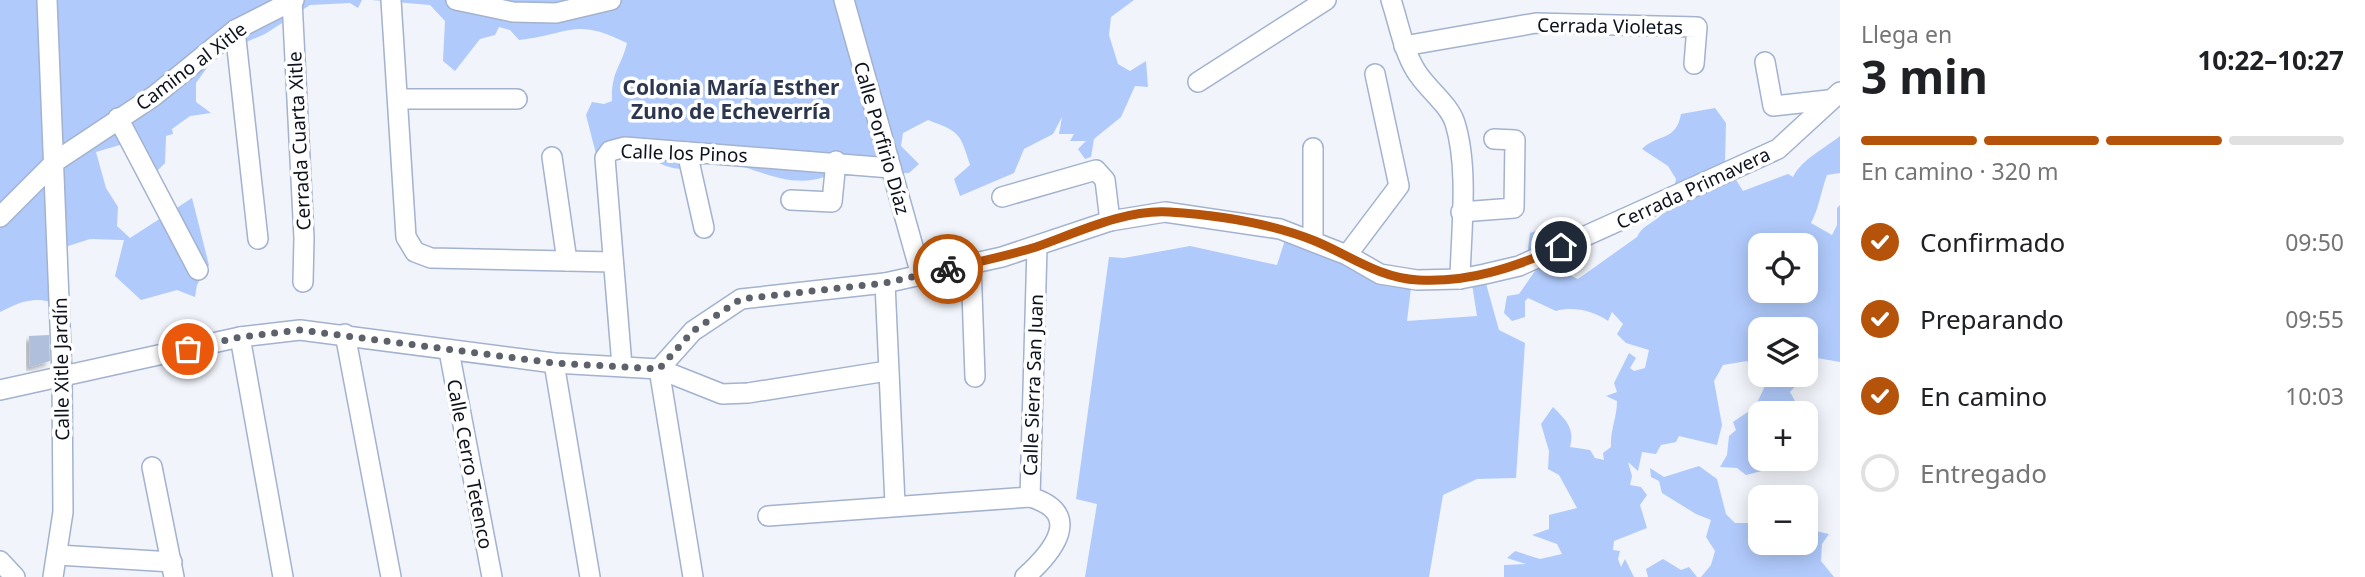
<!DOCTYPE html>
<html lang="es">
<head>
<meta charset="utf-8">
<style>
	body { margin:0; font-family:"Noto Sans",sans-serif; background:#f2f2f2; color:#202124; height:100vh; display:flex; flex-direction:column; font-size:26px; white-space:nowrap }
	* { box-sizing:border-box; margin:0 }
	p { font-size:23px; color:#757577 }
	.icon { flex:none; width:38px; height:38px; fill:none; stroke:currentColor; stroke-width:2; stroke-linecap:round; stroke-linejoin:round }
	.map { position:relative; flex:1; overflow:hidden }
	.panel { display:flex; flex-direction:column; background:#fff; width:525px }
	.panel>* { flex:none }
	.fabs { position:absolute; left:1748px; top:233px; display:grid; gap:14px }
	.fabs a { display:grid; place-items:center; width:70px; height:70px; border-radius:14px; background:#fff; box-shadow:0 4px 18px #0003; font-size:35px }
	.pin { position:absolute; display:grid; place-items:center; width:60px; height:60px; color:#fff; margin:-30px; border:4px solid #fff; border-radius:50%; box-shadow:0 2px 7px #0007 }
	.courier { position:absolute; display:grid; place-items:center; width:70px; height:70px; margin:-35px; border:5px solid #b45309; border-radius:50%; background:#fff; color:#222; box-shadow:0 2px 9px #0007 }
	.headline em { font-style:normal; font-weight:700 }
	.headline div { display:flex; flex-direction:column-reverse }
	.headline { display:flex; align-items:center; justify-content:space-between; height:119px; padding:0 21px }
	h1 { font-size:46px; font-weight:700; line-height:52px }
	.bar { display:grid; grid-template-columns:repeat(4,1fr); gap:10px 7px; align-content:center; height:84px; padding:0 21px }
	.bar i { height:9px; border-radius:5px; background:#e0e0e0 }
	.bar .on { background:#b45309 }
	.bar p { grid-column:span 4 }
	ol { padding:0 21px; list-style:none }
	li { display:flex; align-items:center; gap:21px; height:77px }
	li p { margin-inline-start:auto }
	li .icon { padding:7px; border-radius:50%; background:#b45309; color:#fff; stroke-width:4 }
	li:last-child { color:#757577 }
	li i { width:38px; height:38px; border:4px solid #e0e0e0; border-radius:50% }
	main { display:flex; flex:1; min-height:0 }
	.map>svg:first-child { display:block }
	.green { fill:#b0cafb; fill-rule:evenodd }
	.building { fill:#b0bfdb; filter:url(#shadow) }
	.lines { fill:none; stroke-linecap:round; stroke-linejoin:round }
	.minor-casing { stroke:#a3b2ce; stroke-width:22 }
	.minor { stroke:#fff; stroke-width:19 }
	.done { stroke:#5d616a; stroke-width:7; stroke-dasharray:0 12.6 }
	.route { stroke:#b45309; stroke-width:9 }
	.labels { text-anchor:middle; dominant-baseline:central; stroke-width:7; stroke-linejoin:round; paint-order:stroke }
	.street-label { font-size:19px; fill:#0d121c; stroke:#fff }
	.neighbourhood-label { font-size:21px; font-weight:bold; fill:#2c374f; stroke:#fff }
</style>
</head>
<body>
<main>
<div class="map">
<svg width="1840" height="577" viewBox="0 0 1840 577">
	<defs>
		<filter id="shadow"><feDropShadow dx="-4.5" dy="4.5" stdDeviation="2" flood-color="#0004"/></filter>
	</defs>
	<rect width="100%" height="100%" fill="#f1f4fa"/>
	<!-- green -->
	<g class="green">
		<path d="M0,0h362l-4,8 -8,-5 -40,2 -45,29 -49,21 -20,28v19l15,11 -21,3 -18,13 1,5 -7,2 -1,27 -7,7 -12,3 -16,-31 -34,10 10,36 12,19 -1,19 13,12 62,-40 17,67 -12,20 -2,12 -18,-7 -36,10 -26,-24 9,-36 -34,-1 -28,9 -4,58c-19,-12 -39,-4 -58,6z"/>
		<path d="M371,0h763l-23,17 -2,18 9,29 12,7 16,-10 2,26 -13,-1 -14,31 -27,22 -3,18 -6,2 -7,-10 8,-8h-16l4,-7h-15l3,-17 -9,17 -29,15 -10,24 -54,23 -6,-17 16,-14c-10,-32 -10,-33 -42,-45l-25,13 -2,13 18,18 -10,9 -85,4c-31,11 -62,-5 -92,-14 -17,-6 -32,6 -48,6 -22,1 -41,-18 -61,-19 -9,-1 -19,3 -27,4l-10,-39 6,-13 12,2 8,-3c-1,-30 9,-33 15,-58 -52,-26 -56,-9 -108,-3l-9,-10 -11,-3 -4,8 -15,4 -25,32 -12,-10 2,-40 -15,-16z"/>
		<path d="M1715,108l11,15 -1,39 18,29 45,-17 5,3c9,-18 31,-28 47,-41v37l-13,2c-6,16 -8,33 -16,48l21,12 5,-10v-17l3,-3v157l-23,-4 -11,10v-39h-46v45l41,1v5l-11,12 5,9 1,12h-36v23l-11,1 10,9 -10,3 11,9 6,12 -20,5 -9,-7 -17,-1 7,-12 2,-19 7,-6 -3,-8 22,-15 10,-21 -18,-25 -24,4 -9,16 8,44 -5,20 -38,-9 -3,6 -15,3 -5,9 -14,-2 -4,19 -10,-9 4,14 -2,9 11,2 6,8 -7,10 7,23 -33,13 -1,9 7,1 -2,8 3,8 4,-8 9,18h-130v-12l22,-1 -19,-6 8,-7 25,8 22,-5 -5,-10 -25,-9 17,-6v-14l28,-7 -18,-33 -11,-6 1,-18 -8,-27 12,-17c13,13 22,21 17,40l20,3 5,8 9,2 -1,-7 8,-6c-1,-17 6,-29 6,-46l-11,-5 11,-4 -3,-9 15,-30 7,5 -6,10 4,3 11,-3 4,-18 -23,-7 -9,-9 6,-10 -11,-12 -4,9c-14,-10 -35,-15 -52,-10l-28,-13 -3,3v16l-13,4 -8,-8 3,-17 12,-2 16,-23 -7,-22 2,-16 9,-3c10,11 16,21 13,37l26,12 59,-42c5,-12 18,-14 26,-24 7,-9 11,-22 13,-34l-8,-13 -26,-17c16,-16 34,-7 39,-35zM1760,245h46v45h-46z"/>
		<polygon points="1285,240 1411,288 1407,321 1477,316 1472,284 1485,280 1499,330 1525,343 1516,478 1477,479 1443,495 1429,577 1085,577 1097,504 1076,499 1109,257 1124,258 1190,246 1277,265"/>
		<polygon points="1699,466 1717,479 1726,514 1735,523 1754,523 1760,528 1760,542 1806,542 1806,529 1829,534 1822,544 1821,561 1834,577 1701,577 1711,565 1715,551 1706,537 1711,520 1696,514 1662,493 1659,481 1651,477 1650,468 1664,477"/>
		<polygon points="1663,559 1681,570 1689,567 1697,577 1648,577 1646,569"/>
	</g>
	<!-- building -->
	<polygon class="building" points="49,335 50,361 30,367 29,336"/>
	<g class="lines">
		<defs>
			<g id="minor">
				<polyline points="47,0 62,375 63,512 53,577"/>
				<polyline points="292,0 304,238 303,282"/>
				<polyline points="391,0 406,237 415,252 431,258 613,262"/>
				<polyline points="456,0 513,12 556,13 611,0"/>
				<polyline points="844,0 921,275"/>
				<path d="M1391,0c8,24 12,50 25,71 11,18 33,33 39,52 14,45 6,109 5,156"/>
				<polyline points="235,30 258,239"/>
				<polyline points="1404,46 1536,23 1697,27 1694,64"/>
				<polyline points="1765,62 1773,106 1828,100"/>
				<polyline points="1198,82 1326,0"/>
				<polyline points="398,99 517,99"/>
				<polyline points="118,118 198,270"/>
				<polyline points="687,152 704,228"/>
				<polyline points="552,157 567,261"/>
				<polyline points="1002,197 1096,170 1105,180 1110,221"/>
				<polyline points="791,200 832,202 836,161"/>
				<polyline points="1461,212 1514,208 1515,140 1494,139"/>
				<polyline points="0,217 56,161 154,96 235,30 294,0"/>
				<polyline points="1313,240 1313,148"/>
				<polyline points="1347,255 1399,186 1375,74"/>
				<polyline points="971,264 975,377"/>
				<polyline points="885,283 895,504"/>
				<polyline points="345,334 391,577"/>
				<polyline points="240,337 283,577"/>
				<polyline points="449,351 492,577"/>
				<polyline points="554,363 590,577"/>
				<polyline points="622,366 605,158 610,151 625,147 891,168"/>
				<polyline points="0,390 240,337 300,330 554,363 659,369 722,394 748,393 887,371"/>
				<polyline points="152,467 174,577"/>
				<polyline points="768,516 1030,497"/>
				<polyline points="58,555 172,562"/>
				<polyline points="0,561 15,577"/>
				<polyline points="693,577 659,369 693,331 741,299 885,283 1002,257 1110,221 1165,212 1280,229 1347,255 1380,274 1417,280 1460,279 1485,274 1519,266 1778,149 1840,92"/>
				<path d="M1025,577c29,-26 59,-64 5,-80l7,-250"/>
			</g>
		</defs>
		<!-- minor casing -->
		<use href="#minor" class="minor-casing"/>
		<!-- minor -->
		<use href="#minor" class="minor"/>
	</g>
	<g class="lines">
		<!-- done -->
		<polyline class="done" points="188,349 240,337 300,330 554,363 659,369 693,331 741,299 885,283 948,269"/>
		<!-- route -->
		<path class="route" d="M948,269c29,-7 59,-13 88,-22 40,-14 89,-38 133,-35 47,3 101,11 146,29 34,14 64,37 103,39 51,3 97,-13 143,-33"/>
	</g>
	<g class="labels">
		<!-- street labels -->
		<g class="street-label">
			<text transform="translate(1610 26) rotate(1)">Cerrada Violetas</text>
			<text transform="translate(191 66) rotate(-37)">Camino al Xitle</text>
			<text transform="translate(882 138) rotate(74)">Calle Porfirio Díaz</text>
			<text transform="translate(299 141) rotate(-93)">Cerrada Cuarta Xitle</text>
			<text transform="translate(684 153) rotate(2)">Calle los Pinos</text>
			<text transform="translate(1693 188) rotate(-25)">Cerrada Primavera</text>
			<text transform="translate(61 369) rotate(-91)">Calle Xitle Jardín</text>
			<text transform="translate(1033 385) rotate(-88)">Calle Sierra San Juan</text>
			<text transform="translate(470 464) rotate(79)">Calle Cerro Tetenco</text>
		</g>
		<!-- neighbourhood labels -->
		<g class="neighbourhood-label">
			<text x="731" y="87">Colonia María Esther<tspan x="731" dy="24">Zuno de Echeverría</tspan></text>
		</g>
	</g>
</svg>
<div class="fabs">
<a><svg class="icon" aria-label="locate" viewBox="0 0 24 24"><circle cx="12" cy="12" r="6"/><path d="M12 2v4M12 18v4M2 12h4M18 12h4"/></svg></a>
<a><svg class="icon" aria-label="layers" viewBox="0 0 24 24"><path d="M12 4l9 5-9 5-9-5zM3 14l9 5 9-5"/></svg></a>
<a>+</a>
<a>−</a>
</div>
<div class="pin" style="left:188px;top:349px;background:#ea580c"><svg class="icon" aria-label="bag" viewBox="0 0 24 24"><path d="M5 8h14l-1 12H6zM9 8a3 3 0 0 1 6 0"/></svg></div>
<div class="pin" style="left:1561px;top:247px;background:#1f2937"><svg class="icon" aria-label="home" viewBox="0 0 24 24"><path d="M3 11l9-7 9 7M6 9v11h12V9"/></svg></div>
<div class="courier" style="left:948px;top:269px"><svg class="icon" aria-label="bike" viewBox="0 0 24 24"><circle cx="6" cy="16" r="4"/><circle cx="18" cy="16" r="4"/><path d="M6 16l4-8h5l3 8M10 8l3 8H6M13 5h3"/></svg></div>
</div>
<section class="panel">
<div class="headline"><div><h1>3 min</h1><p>Llega en</p></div><em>10:22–10:27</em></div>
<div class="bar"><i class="on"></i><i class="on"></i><i class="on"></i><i></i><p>En camino · 320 m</p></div>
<ol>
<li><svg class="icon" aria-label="check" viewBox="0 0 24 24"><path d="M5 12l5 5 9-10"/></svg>Confirmado<p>09:50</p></li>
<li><svg class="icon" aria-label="check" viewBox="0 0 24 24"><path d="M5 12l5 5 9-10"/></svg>Preparando<p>09:55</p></li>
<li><svg class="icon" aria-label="check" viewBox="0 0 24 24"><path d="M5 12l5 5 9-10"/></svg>En camino<p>10:03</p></li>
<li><i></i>Entregado</li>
</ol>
</section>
</main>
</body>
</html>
